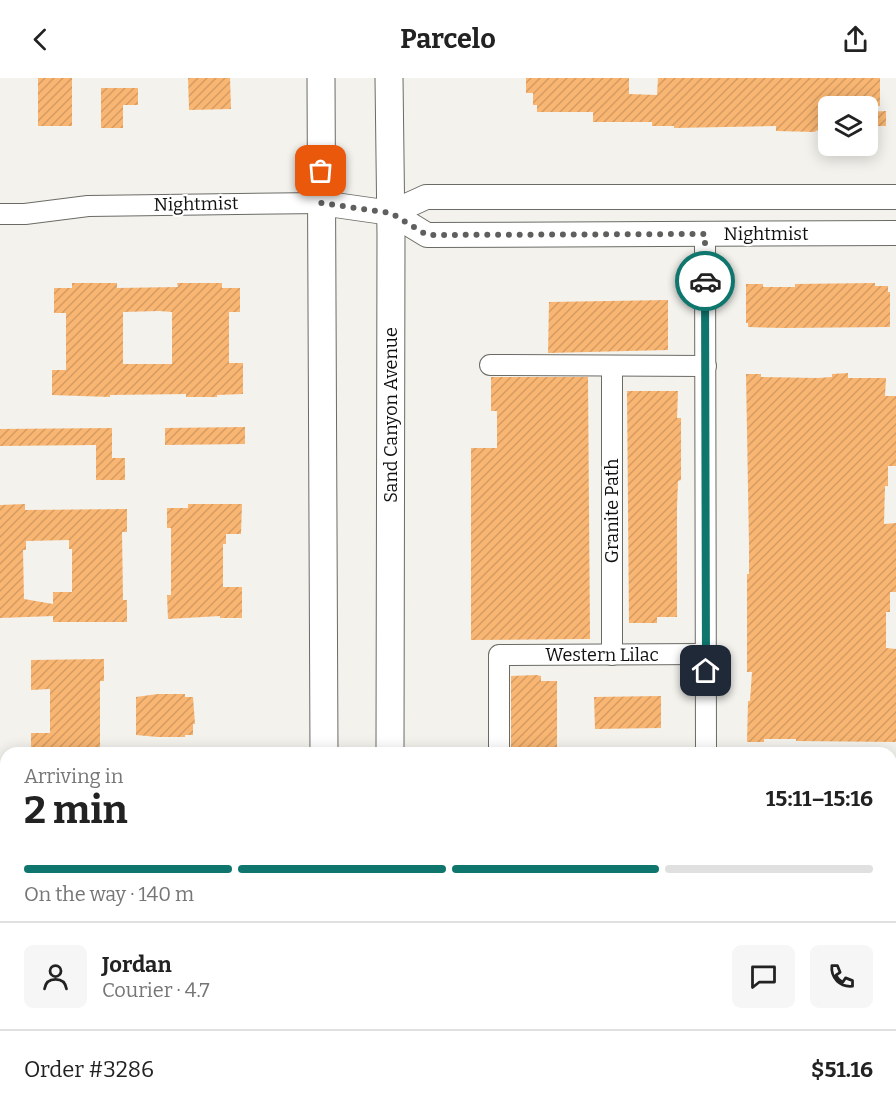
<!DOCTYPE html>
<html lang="en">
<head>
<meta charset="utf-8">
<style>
	body { margin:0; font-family:Bitter,serif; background:#f6f6f6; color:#222; height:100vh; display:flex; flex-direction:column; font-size:22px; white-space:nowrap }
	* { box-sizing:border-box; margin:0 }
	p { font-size:20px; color:#767676 }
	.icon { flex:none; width:33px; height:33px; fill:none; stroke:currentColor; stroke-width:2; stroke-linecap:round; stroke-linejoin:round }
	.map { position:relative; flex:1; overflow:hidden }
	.sheet { position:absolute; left:0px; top:669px; width:897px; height:374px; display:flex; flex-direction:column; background:#fff; border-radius:18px 18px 0 0; box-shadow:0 3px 15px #0003 }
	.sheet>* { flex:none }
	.controls { position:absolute; left:818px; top:18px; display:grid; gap:12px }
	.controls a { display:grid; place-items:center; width:60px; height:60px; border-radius:9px; background:#fff; box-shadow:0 3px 15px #0003; font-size:30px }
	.pin { position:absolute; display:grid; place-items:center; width:51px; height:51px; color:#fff; margin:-26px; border-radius:12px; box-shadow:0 3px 9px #0006 }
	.courier { position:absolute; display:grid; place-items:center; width:60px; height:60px; margin:-30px; border:4px solid #0f766e; border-radius:50%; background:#fff; color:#222; box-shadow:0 2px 8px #0007 }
	.head em { font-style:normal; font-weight:700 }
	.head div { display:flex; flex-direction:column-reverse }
	.head { display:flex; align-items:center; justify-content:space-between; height:102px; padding:0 24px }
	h1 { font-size:39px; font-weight:700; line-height:45px }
	.bar { display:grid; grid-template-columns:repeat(4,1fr); gap:9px 6px; align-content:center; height:72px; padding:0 24px }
	.bar i { height:8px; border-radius:4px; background:#e0e0e0 }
	.bar .active { background:#0f766e }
	.bar p { grid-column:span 4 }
	.line { display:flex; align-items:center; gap:15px; padding:0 24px; border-top:2px solid #e0e0e0 }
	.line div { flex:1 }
	.round { display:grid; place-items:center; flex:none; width:63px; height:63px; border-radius:9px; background:#f6f6f6 }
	header { display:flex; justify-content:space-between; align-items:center; height:78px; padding:0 24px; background:#fff; font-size:27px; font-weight:700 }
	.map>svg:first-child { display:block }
	.building { fill:url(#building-hatch); fill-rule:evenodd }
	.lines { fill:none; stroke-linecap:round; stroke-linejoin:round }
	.minor-casing { stroke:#6b6b66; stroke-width:22 }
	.tertiary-casing { stroke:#6b6b66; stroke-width:26 }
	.secondary-casing { stroke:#6b6b66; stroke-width:29 }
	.minor { stroke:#fff; stroke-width:20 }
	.tertiary { stroke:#fff; stroke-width:24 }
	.secondary { stroke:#fff; stroke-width:27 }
	.done { stroke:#5f5f5d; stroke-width:6; stroke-dasharray:0 10.8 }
	.route { stroke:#0f766e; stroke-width:8 }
	.labels { text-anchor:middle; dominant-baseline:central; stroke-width:4.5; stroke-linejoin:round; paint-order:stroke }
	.street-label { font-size:18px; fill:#10100f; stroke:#fff }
</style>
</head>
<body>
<header><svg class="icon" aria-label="back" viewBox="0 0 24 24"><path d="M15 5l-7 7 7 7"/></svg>Parcelo<svg class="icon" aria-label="share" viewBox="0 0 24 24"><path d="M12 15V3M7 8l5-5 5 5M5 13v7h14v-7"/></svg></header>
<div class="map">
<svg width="896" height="1042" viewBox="0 0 896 1042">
	<defs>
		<pattern id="building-hatch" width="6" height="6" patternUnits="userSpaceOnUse" patternTransform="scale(1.5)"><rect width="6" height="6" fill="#f9b672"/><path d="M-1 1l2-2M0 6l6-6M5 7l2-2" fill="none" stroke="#d49b62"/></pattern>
	</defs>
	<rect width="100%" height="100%" fill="#f3f2ed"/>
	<!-- building -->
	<g class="building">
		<rect x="38" y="0" width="34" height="48"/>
		<polygon points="188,0 230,0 231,31 189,32"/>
		<polygon points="526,0 629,0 629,16 657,17 658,0 880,0 880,28 822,28 822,50 814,54 776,53 776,48 674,50 674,48 652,48 652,44 593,44 593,34 537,34 537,27 533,27 533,15 526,15"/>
		<polygon points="101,10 138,10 138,27 123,27 123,50 101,50"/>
		<polygon points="886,33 886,48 867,48 867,34"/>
		<path d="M72,205h45v5l61,-1 -1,-4h45v5h18v24h-11v51h14v31l-26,1v2h-31v-3l-76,1v2l-58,-2v-25h14v-57h-12v-25h18zM159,233l13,1v52h-49v-52z"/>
		<polygon points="875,205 875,208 888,208 888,214 890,214 890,249 784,250 748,249 748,245 746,245 746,206 763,206 763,209 795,209 795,206"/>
		<polygon points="668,222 668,272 548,275 549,224"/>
		<polygon points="848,295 848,300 886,300 885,318 896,318 896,388 888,388 888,408 885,408 884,446 896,445 896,514 890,514 890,534 886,534 886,570 896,571 896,664 796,663 796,661 764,661 764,664 747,664 748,623 750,623 752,594 747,594 747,496 749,496 749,467 746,296 761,296 761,299 818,300 832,299 832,296"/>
		<polygon points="491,299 588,299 590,561 471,562 471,370 497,370 497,333 491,333"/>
		<polygon points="627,313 678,313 677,340 681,340 681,402 678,403 677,429 677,539 657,539 657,545 629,545"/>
		<polygon points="245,349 245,366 165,367 165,350"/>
		<polygon points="112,350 112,380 125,380 125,402 96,402 96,367 0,368 0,351"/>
		<path d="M25,426v6l102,-1v23h-5l1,68h4v22h-74v-6l-53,2v-113zM69,462v9h3v43h-19v12l-29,-5 -1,-49h3v-9z"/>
		<polygon points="188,426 242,426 241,456 226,456 226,466 223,466 223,509 242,509 242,540 220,540 220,538 168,541 167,517 171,517 171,450 167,450 167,430 188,430"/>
		<polygon points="104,581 104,603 100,603 100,675 31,675 31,655 50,655 50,611 31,612 31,582"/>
		<polygon points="536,597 541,598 541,603 557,603 557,675 511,675 511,598"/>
		<polygon points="158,616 185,616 185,619 193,619 195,646 193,646 193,657 185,657 185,659 158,659 136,657 136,619"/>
		<polygon points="661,618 661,650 595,651 594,619"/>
	</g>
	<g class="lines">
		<defs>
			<g id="minor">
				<polyline points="0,136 25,136 88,128 321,125"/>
				<polyline points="705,156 706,675"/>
				<polyline points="490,287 706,288"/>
				<polyline points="612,289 612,577"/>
				<polyline points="499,675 499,577 706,576"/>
				<polyline points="891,711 896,711"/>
				<polyline points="707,1036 707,1042"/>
				<polyline points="616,1042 616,1036"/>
			</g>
			<g id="tertiary">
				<polyline points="321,125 391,135 427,157 896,155"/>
				<polyline points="391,135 426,119 896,119"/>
			</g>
			<g id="secondary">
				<polyline points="321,0 324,675"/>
				<polyline points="389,0 391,157 390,675"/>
				<polyline points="325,1042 325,1036"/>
				<polyline points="390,1042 390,1036"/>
			</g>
		</defs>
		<!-- minor casing -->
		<use href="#minor" class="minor-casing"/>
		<!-- tertiary casing -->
		<use href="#tertiary" class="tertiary-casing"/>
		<!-- secondary casing -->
		<use href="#secondary" class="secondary-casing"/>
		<!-- minor -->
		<use href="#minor" class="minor"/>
		<!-- tertiary -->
		<use href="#tertiary" class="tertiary"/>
		<!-- secondary -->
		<use href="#secondary" class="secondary"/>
	</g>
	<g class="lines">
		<!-- done -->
		<polyline class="done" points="321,93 321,125 391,135 427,157 705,156 705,203"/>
		<!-- route -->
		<polyline class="route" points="705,203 706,593"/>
	</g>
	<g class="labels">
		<!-- street labels -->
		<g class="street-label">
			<text transform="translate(196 126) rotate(-1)">Nightmist</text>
			<text x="766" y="156">Nightmist</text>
			<text transform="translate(391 337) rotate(-90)">Sand Canyon Avenue</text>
			<text transform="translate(612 433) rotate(-90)">Granite Path</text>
			<text x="602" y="577">Western Lilac</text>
		</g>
	</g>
</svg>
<div class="controls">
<a><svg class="icon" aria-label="layers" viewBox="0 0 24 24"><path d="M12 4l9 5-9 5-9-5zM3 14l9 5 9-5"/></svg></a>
</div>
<div class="pin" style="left:321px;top:93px;background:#ea580c"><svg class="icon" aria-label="bag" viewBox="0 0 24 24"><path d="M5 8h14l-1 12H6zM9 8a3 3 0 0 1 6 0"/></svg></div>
<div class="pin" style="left:706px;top:593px;background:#1f2937"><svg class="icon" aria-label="home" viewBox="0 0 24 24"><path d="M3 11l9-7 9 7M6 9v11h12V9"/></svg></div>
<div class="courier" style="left:705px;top:203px"><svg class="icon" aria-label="car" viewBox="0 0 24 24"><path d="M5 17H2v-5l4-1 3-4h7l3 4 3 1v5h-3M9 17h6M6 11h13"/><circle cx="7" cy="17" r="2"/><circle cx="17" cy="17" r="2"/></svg></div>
<section class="sheet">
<div class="head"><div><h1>2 min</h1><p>Arriving in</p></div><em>15:11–15:16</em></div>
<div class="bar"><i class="active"></i><i class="active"></i><i class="active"></i><i></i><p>On the way · 140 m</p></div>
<div class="line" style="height:108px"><a class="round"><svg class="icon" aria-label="person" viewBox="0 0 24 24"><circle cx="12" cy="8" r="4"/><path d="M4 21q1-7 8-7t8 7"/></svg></a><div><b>Jordan</b><p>Courier · 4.7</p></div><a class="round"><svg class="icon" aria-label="chat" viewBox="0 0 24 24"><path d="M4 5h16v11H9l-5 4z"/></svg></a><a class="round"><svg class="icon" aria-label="phone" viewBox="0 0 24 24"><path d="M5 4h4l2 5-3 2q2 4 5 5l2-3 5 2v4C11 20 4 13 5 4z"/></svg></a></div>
<div class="line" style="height:78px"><div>Order #3286</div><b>$51.16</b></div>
</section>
</div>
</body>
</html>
